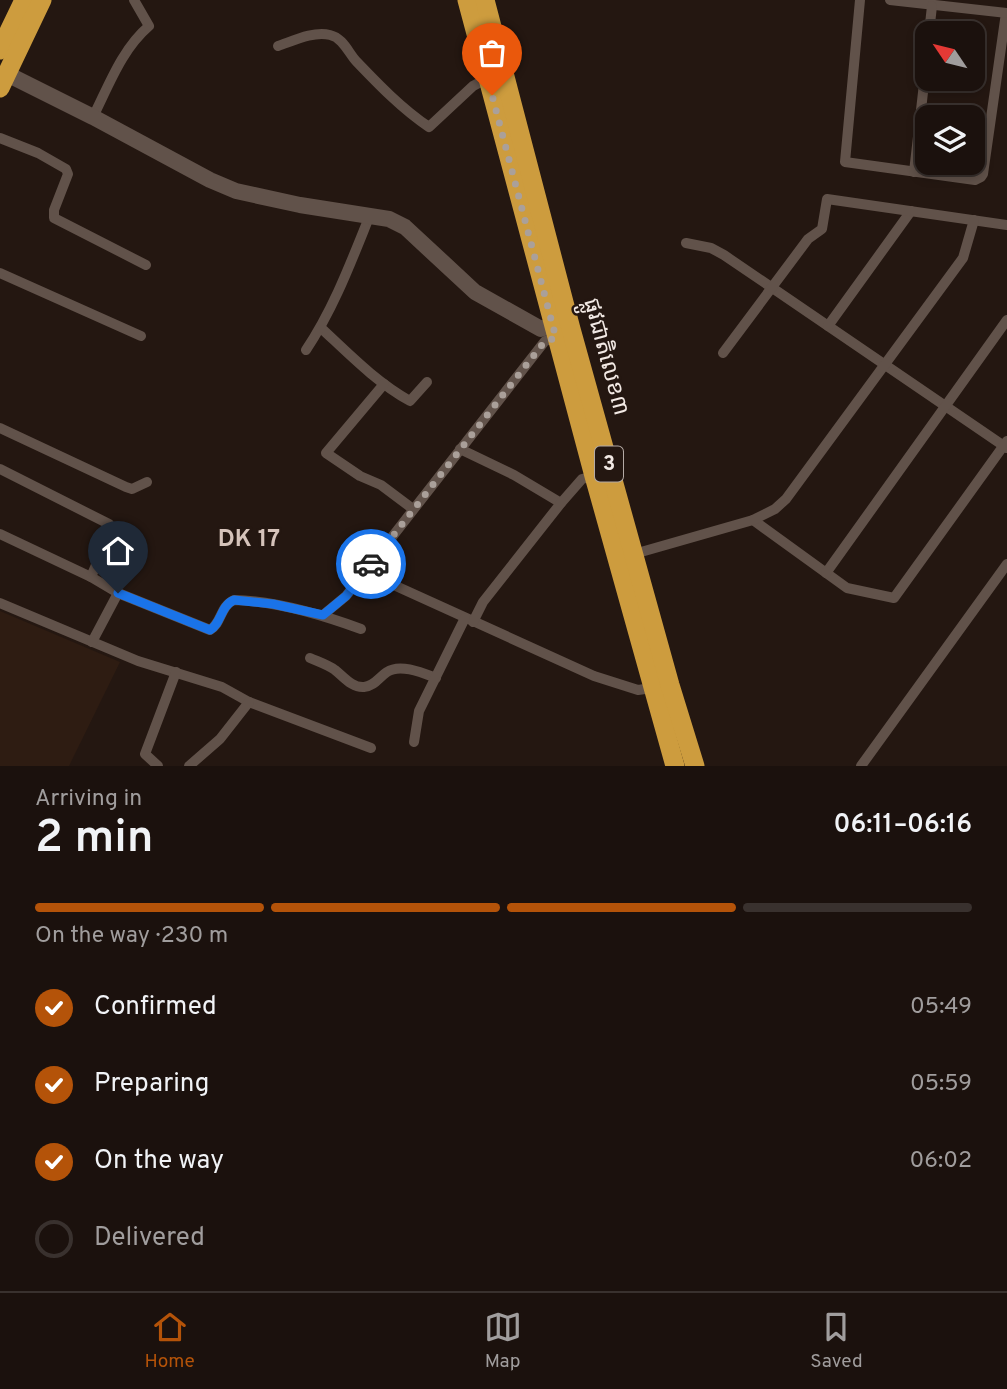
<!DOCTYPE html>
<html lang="en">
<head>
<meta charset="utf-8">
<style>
	body { margin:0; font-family:Overpass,"Noto Sans Khmer",sans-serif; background:#281f1b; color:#f1f3f6; height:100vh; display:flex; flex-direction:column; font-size:26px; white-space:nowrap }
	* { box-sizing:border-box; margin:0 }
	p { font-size:23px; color:#a09d9d }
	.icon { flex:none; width:38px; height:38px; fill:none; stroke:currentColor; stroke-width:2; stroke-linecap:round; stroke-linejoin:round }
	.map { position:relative; height:766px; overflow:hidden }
	.side { display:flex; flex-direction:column; background:#1b110d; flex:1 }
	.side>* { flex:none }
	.needle { width:46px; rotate:305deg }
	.buttons { position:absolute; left:915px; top:21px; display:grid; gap:14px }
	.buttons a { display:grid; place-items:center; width:70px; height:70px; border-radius:14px; background:#1b110d; box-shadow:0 4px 10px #0003,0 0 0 2px #39312e; font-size:35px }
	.pin { position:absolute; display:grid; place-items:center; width:60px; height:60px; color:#fff; margin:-72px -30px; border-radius:50% 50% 50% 0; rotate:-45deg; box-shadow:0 0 7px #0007 }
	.pin .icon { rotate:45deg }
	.courier { position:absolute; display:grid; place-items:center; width:70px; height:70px; margin:-35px; border:5px solid #1a73e8; border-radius:50%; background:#fff; color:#222; box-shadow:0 2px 9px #0007 }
	.overview em { font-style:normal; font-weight:600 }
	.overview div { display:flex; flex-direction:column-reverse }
	.overview { display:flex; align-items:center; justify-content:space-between; height:119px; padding:0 35px }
	h1 { font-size:46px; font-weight:600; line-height:52px }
	.bar { display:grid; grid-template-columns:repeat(4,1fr); gap:10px 7px; align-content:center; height:84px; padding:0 35px }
	.bar i { height:9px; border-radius:5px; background:#39312e }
	.bar .current { background:#b45309 }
	.bar p { grid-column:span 4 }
	ol { padding:0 35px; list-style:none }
	li { display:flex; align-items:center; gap:21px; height:77px }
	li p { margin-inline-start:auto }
	li .icon { padding:7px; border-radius:50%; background:#b45309; color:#fff; stroke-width:4 }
	li:last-child { color:#a09d9d }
	li i { width:38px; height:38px; border:4px solid #39312e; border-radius:50% }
	.tabs { display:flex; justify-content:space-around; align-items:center; height:98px; border-top:2px solid #39312e; background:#1b110d; font-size:19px; color:#a09d9d }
	.tabs a { display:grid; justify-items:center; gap:4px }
	.tabs .current { color:#b45309 }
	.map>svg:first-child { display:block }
	.built { fill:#2e1c12 }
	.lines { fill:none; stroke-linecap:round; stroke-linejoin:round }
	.street { stroke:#61524a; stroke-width:10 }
	.secondary { stroke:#61524a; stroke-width:16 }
	.highway { stroke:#cd9c3e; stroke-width:19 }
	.done { stroke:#aaa09a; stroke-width:7; stroke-dasharray:0 12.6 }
	.route { stroke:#1a73e8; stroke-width:9 }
	.labels { text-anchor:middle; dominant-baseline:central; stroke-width:5; stroke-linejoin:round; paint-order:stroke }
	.shield { fill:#241711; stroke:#b4aaa5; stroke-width:2 }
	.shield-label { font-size:21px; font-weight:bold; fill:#f2e9e4 }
	.street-label { font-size:23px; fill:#f2e9e4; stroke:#241711 }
	.neighbourhood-label { font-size:24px; font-weight:bold; fill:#d5c3ba; stroke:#241711 }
</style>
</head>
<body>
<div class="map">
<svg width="1007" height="766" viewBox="0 0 1007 766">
	<rect width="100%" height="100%" fill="#241711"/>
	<!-- built -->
	<polygon class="built" points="0,611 120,662 69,766 0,766"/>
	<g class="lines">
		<!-- street -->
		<g class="street">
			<polyline points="860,0 845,162 975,180 981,177 983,174 1006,13"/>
			<polyline points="890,0 1007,13"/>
			<polyline points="929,33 932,6"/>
			<path d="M278,46c15,-5 35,-15 52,-11 13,3 18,17 26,26 22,23 46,48 73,66l44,-41 15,-8"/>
			<path d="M93,117c16,-32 29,-68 56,-91l-15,-26"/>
			<polyline points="0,138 38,153 66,169 68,174 54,210 54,218 146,265"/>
			<polyline points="914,172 928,48"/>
			<polyline points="686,243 711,248 724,255 1007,448"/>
			<polyline points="0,273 141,336"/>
			<polyline points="828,326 911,211"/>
			<path d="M321,328c28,26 55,54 89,73l17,-19"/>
			<path d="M306,350c28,-42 45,-88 64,-135"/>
			<polyline points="723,353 808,239 822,229 827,199 1007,225"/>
			<polyline points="384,384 326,453 360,476 381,485 413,509"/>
			<polyline points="0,428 126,487 132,489 147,482"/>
			<polyline points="460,449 514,475 561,503"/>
			<polyline points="0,469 109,524 111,529 91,577"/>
			<polyline points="753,520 847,588 894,598 1007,441"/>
			<polyline points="0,534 91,577 118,593"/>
			<polyline points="634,554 753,520 775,509 786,499 963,258 974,220"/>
			<polyline points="365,572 594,676 638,690 652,688"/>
			<polyline points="826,573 1007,320"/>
			<polyline points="0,603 138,661 222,687 249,702 371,748"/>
			<polyline points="323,615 346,596 545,341 556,338"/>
			<polyline points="473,622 483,602 561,503 582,479 594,476"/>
			<path d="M92,642l26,-49 92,37c12,-7 10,-24 24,-30 40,1 89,15 127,29"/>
			<path d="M310,658c9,4 18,7 25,12 9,7 17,18 29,17 11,-1 15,-10 23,-15 13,-9 36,1 49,6"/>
			<polyline points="414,742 419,711 465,618"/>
			<polyline points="158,766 145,754 176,672"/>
			<polyline points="189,766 220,739 249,702"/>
			<polyline points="861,766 1007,564"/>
		</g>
		<!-- secondary -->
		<polyline class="secondary" points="7,74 93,117 210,180 236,191 300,205 389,219 405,227 475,292 541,329 553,325"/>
		<!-- highway -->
		<g class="highway">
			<polyline points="467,0 594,476 675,766"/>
			<polyline points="485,0 571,329 670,685 695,766"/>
			<polyline points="0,50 24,0"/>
			<polyline points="0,88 42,0"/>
		</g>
	</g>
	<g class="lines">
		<!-- done -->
		<polyline class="done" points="371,564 545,341 556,338 492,95"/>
		<!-- route -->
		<path class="route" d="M118,593l92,37c12,-7 10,-24 24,-30l39,4 50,11 23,-19 25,-32"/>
	</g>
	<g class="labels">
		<!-- shield labels -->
		<rect class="shield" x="595" y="446.5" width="28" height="35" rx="5"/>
		<g class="shield-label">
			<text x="609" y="464">3</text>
		</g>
		<!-- street labels -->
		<g class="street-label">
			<text transform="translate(605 357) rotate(75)">ផ្លូវជាតិលេខ៣</text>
		</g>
		<!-- neighbourhood labels -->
		<g class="neighbourhood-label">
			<text x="249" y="540">DK 17</text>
		</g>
	</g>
</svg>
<div class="buttons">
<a><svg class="needle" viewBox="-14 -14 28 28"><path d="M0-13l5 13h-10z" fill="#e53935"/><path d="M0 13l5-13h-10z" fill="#a09d9d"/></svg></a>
<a><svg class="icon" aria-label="layers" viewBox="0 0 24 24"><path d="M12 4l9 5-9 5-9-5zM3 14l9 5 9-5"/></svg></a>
</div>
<div class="pin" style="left:492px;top:95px;background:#ea580c"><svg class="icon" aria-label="bag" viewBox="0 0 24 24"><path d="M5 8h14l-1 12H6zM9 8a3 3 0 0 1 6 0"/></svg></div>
<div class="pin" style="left:118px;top:593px;background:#1f2937"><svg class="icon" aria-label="home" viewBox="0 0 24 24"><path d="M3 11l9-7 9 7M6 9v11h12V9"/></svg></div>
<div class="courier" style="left:371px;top:564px"><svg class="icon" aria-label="car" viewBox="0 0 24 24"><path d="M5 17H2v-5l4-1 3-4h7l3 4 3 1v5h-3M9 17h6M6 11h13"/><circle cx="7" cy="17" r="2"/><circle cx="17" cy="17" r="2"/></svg></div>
</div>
<section class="side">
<div class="overview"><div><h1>2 min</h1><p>Arriving in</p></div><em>06:11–06:16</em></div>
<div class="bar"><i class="current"></i><i class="current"></i><i class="current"></i><i></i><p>On the way · 230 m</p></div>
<ol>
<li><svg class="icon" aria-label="check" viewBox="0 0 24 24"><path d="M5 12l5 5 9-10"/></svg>Confirmed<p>05:49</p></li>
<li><svg class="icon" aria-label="check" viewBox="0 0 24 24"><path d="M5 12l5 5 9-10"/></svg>Preparing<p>05:59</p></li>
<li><svg class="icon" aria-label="check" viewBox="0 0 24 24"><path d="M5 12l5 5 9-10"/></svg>On the way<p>06:02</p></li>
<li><i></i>Delivered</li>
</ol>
</section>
<nav class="tabs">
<a class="current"><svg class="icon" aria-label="home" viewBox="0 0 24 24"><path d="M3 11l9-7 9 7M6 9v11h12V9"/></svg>Home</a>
<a><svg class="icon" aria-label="map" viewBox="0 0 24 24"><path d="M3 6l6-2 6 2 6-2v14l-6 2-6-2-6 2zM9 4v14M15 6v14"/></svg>Map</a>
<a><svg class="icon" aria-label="saved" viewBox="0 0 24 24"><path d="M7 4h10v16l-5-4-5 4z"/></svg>Saved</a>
</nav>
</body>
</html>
